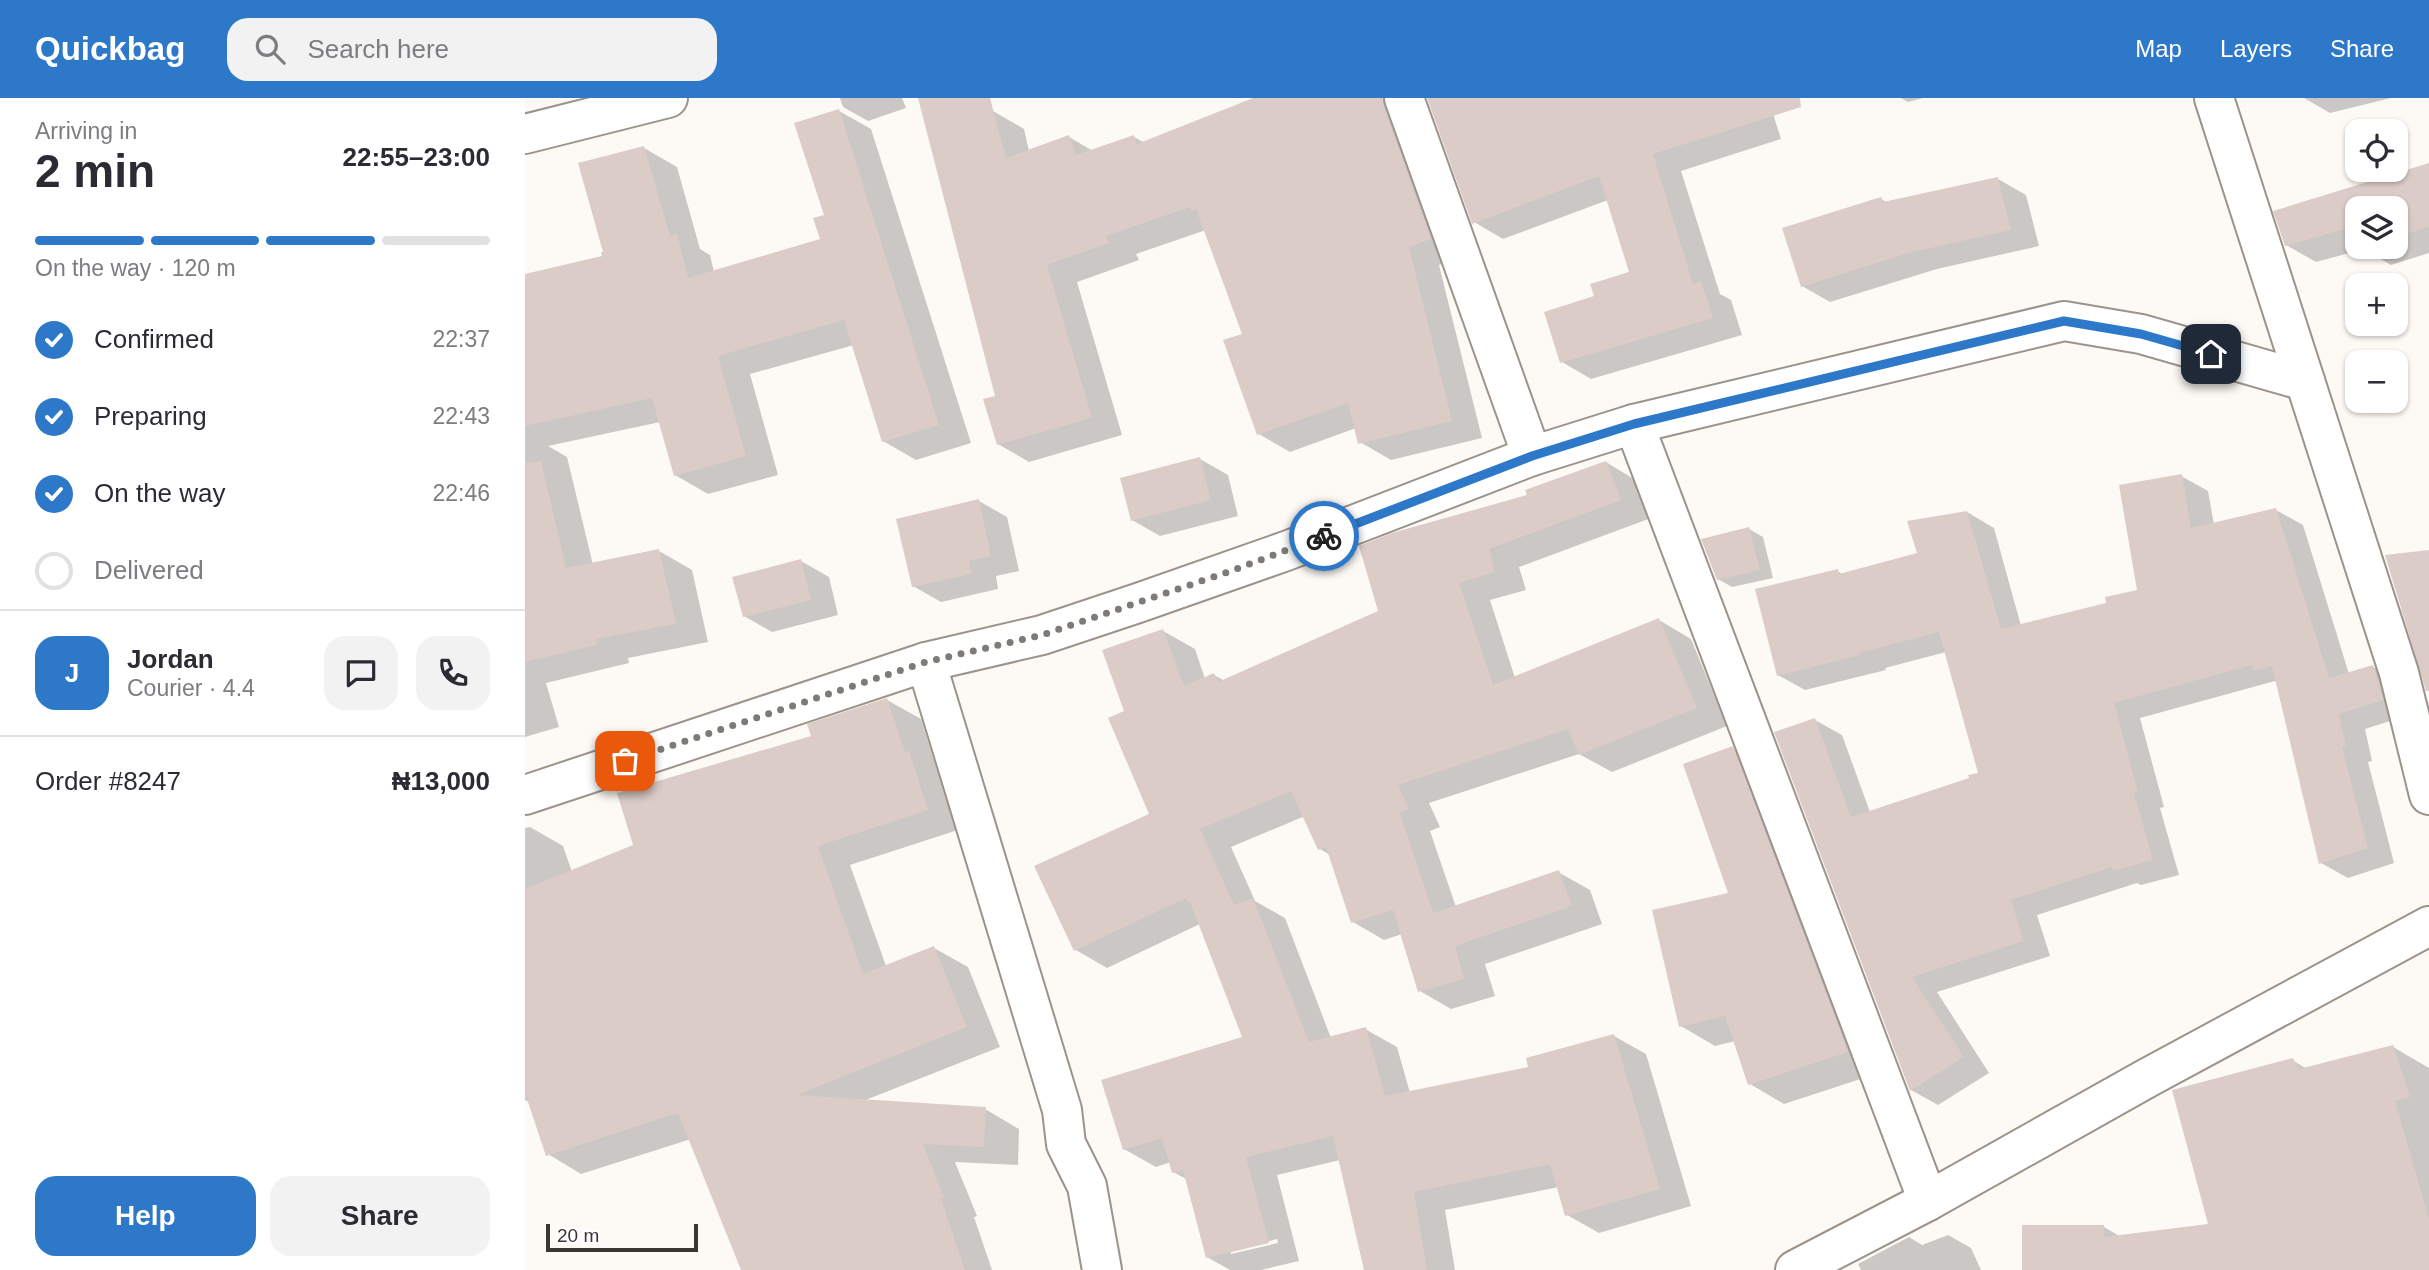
<!DOCTYPE html>
<html lang="en">
<head>
<meta charset="utf-8">
<style>
	body { margin:0; font-family:Arial,sans-serif; background:#f2f2f3; color:#2b2b33; height:100vh; display:flex; flex-direction:column; font-size:26px; white-space:nowrap }
	* { box-sizing:border-box; margin:0 }
	p { font-size:23px; color:#7c7c81 }
	.icon { flex:none; width:38px; height:38px; fill:none; stroke:currentColor; stroke-width:2; stroke-linecap:round; stroke-linejoin:round }
	.map { position:relative; flex:1; overflow:hidden }
	.panel { display:flex; flex-direction:column; background:#fff; width:525px }
	.panel>* { flex:none }
	.controls { position:absolute; left:1820px; top:21px; display:grid; gap:14px }
	.controls a { display:grid; place-items:center; width:63px; height:63px; border-radius:14px; background:#fff; box-shadow:0 2px 5px #0004; font-size:35px }
	.scale { position:absolute; left:21px; bottom:18px; width:152px; box-sizing:border-box; padding-left:7px; border:4px solid #3a3632; border-top:0; font-size:19px; line-height:24px; white-space:nowrap; color:#3a3632; -webkit-text-stroke:5px #fff; paint-order:stroke }
	.pin { position:absolute; display:grid; place-items:center; width:60px; height:60px; color:#fff; margin:-30px; border-radius:14px; box-shadow:0 4px 10px #0006 }
	.courier { position:absolute; display:grid; place-items:center; width:70px; height:70px; margin:-35px; border:5px solid #2d78c8; border-radius:50%; background:#fff; color:#222; box-shadow:0 2px 9px #0007 }
	.head em { font-style:normal; font-weight:700 }
	.head div { display:flex; flex-direction:column-reverse }
	.head { display:flex; align-items:center; justify-content:space-between; height:119px; padding:0 35px }
	h1 { font-size:46px; font-weight:700; line-height:52px }
	.bar { display:grid; grid-template-columns:repeat(4,1fr); gap:10px 7px; align-content:center; height:84px; padding:0 35px }
	.bar i { height:9px; border-radius:5px; background:#e1e1e2 }
	.bar .on { background:#2d78c8 }
	.bar p { grid-column:span 4 }
	.line { display:flex; align-items:center; gap:18px; padding:0 35px; border-top:2px solid #e1e1e2 }
	.line div { flex:1 }
	.round { display:grid; place-items:center; flex:none; width:74px; height:74px; border-radius:21px; background:#f2f2f3 }
	ol { padding:0 35px; list-style:none }
	li { display:flex; align-items:center; gap:21px; height:77px }
	li p { margin-inline-start:auto }
	li .icon { padding:7px; border-radius:50%; background:#2d78c8; color:#fff; stroke-width:4 }
	li:last-child { color:#7c7c81 }
	li i { width:38px; height:38px; border:4px solid #e1e1e2; border-radius:50% }
	.button { display:flex; gap:14px; margin-top:auto; padding:14px 35px }
	.button a { flex:1; height:80px; border-radius:21px; background:#2d78c8; color:#fff; font-size:28px; font-weight:700; line-height:80px; text-align:center }
	.button a+a { background:#f2f2f3; color:#2b2b33 }
	header { display:flex; align-items:center; gap:42px; box-sizing:border-box; height:98px; padding:0 35px; background:#2d78c8; color:#fff }
	header strong { font-size:33px }
	nav { display:flex; gap:38px; margin-inline-start:auto; font-size:24px }
	.search { width:490px; height:63px; background:#f2f2f3; display:flex; align-items:center; gap:18px; box-sizing:border-box; padding:0 24px; border-radius:21px; color:#7c7c81; font-size:26px }
	main { display:flex; flex:1; min-height:0 }
	.map>svg:first-child { display:block }
	.shadow { fill:#0003; fill-rule:evenodd }
	.building { fill:#dbccc8 }
	.lines { fill:none; stroke-linecap:round; stroke-linejoin:round }
	.minor-casing { stroke:#9c938a; stroke-width:42 }
	.minor { stroke:#fff; stroke-width:38 }
	.done { stroke:#7e7a76; stroke-width:7; stroke-dasharray:0 12.6 }
	.route { stroke:#2d78c8; stroke-width:9 }
</style>
</head>
<body>
<header>
<strong>Quickbag</strong>
<div class="search"><svg class="icon" aria-label="search" viewBox="0 0 24 24"><circle cx="10" cy="10" r="6"/><path d="M15 15l6 6"/></svg>Search here</div>
<nav><a>Map</a><a>Layers</a><a>Share</a></nav>
</header>
<main>
<section class="panel">
<div class="head"><div><h1>2 min</h1><p>Arriving in</p></div><em>22:55–23:00</em></div>
<div class="bar"><i class="on"></i><i class="on"></i><i class="on"></i><i></i><p>On the way · 120 m</p></div>
<ol>
<li><svg class="icon" aria-label="check" viewBox="0 0 24 24"><path d="M5 12l5 5 9-10"/></svg>Confirmed<p>22:37</p></li>
<li><svg class="icon" aria-label="check" viewBox="0 0 24 24"><path d="M5 12l5 5 9-10"/></svg>Preparing<p>22:43</p></li>
<li><svg class="icon" aria-label="check" viewBox="0 0 24 24"><path d="M5 12l5 5 9-10"/></svg>On the way<p>22:46</p></li>
<li><i></i>Delivered</li>
</ol>
<div class="line" style="height:126px"><b class="round" style="background:#2d78c8;color:#fff">J</b><div><b>Jordan</b><p>Courier · 4.4</p></div><a class="round"><svg class="icon" aria-label="chat" viewBox="0 0 24 24"><path d="M4 5h16v11H9l-5 4z"/></svg></a><a class="round"><svg class="icon" aria-label="phone" viewBox="0 0 24 24"><path d="M5 4h4l2 5-3 2q2 4 5 5l2-3 5 2v4C11 20 4 13 5 4z"/></svg></a></div>
<div class="line" style="height:91px"><div>Order #8247</div><b>₦13,000</b></div>
<div class="button"><a>Help</a><a>Share</a></div>
</section>
<div class="map">
<svg width="1904" height="1172" viewBox="0 0 1904 1172">
	<rect width="100%" height="100%" fill="#fdf9f5"/>
	<!-- shadow -->
	<g class="shadow">
		<polygon points="315,0 377,0 381,10 343,23 318,9"/>
		<polygon points="733,0 887,0 936,158 914,167 957,340 866,362 835,344 831,330 765,354 734,336 719,237 681,132 611,156 614,162 552,184 597,337 504,364 473,346 468,13 499,31 504,53 544,39 568,53 609,39 620,45"/>
		<polygon points="904,0 1243,0 1256,41 1156,73 1195,196 1206,202 1217,237 1066,281 1037,264 1107,175 1083,102 978,141 949,124"/>
		<polygon points="1376,0 1398,0 1383,4"/>
		<polygon points="1779,0 1866,0 1805,15"/>
		<polygon points="314,13 346,31 446,345 391,362 358,343 329,247 225,276 253,377 183,396 150,377 135,324 23,348 42,359 68,467 134,453 167,472 183,544 103,560 104,565 21,585 34,629 0,639 0,178 79,160 119,50 152,69 175,151 185,157 189,174 297,143"/>
		<path d="M1904,67v88l-38,12 -27,-16 -48,13 -30,-17zM1832,110h39v39h-39z"/>
		<polygon points="1473,81 1501,97 1514,148 1412,171 1305,204 1277,188 1356,101 1363,105"/>
		<polygon points="675,361 703,377 713,418 635,438 607,422"/>
		<path d="M1081,364l31,19 14,37 -132,49 7,23 -36,10 25,78 144,-58 32,19 36,87 -115,46 -33,-18 -150,49 11,24 -10,4 26,76 102,-35 32,18 12,34 -117,40 10,32 -44,13 -31,-18 -18,-57 -18,6 -31,-18 -23,-67 -10,-6 -15,-33 -74,31 24,54 30,17 46,120 34,-9 32,18 13,46 120,-25 84,-32 32,18 45,152 -92,27 -32,-18 -8,-28 -114,23 10,60h-89l-26,-110 -63,15 22,86 -38,9h-31l-23,-13 -19,-77 -15,-8 -2,-10 -15,5 -32,-18 120,-111 -44,-114 -93,44 -31,-18 75,-136 -24,-102 36,-81 32,18 10,30 9,-4 11,6 155,-69 150,-116zM752,1141l1,4 -47,11v-3z"/>
		<polygon points="1656,378 1683,393 1689,427 1751,412 1778,427 1824,576 1848,569 1875,584 1884,617 1840,631 1847,663 1843,664 1869,765 1823,780 1796,765 1752,584 1750,583 1615,620 1639,709 1635,710 1654,777 1616,787 1612,785 1512,817 1525,858 1412,894 1464,975 1413,1007 1386,992 1290,622 1317,637 1345,714 1446,682 1455,676 1421,554 1360,570 1361,572 1280,592 1253,577 1312,473 1319,477 1394,457 1442,414 1469,430 1496,528 1583,507 1614,493"/>
		<polygon points="454,403 482,419 494,473 471,478 473,491 416,504 388,488"/>
		<polygon points="1224,431 1238,439 1248,480 1207,489 1193,481"/>
		<polygon points="276,463 304,479 313,517 247,534 219,518"/>
		<polygon points="362,602 396,621 412,672 417,674 436,731 325,767 361,868 409,850 443,869 475,949 338,1003 460,1011 494,1031 493,1067 430,1064 452,1118 449,1119 467,1172 218,1172 166,1041 56,1076 23,1056 5,1005 0,1002 0,730 5,729 38,748 47,774 110,748 288,639"/>
		<polygon points="1207,650 1242,670 1357,974 1259,1006 1225,986 1210,943 1190,948 1156,928 1205,797"/>
		<polygon points="1868,949 1904,970 1904,1172 1499,1172 1579,1129 1596,1139 1685,1128 1767,962 1782,971"/>
		<polygon points="1423,1137 1446,1150 1456,1172 1336,1172 1333,1166 1384,1139 1397,1147"/>
	</g>
	<!-- building -->
	<g class="building">
		<polygon points="393,0 465,0 481,60 544,37 551,57 609,37 612,46 728,0 858,0 858,7 906,141 884,149 927,323 833,346 823,305 732,337 698,242 717,236 671,111 666,113 665,109 581,138 584,145 522,167 567,320 472,347 458,301 470,298"/>
		<polygon points="902,0 1275,0 1276,9 1128,56 1168,186 1176,183 1188,220 1035,265 1019,214 1069,198 1065,186 1104,174 1074,78 947,126"/>
		<polygon points="314,11 414,327 357,344 319,222 193,258 221,358 149,378 127,300 0,328 0,176 77,158 76,154 78,154 53,65 119,48 145,138 152,136 163,180 295,141 288,120 299,117 269,25"/>
		<polygon points="1904,65 1904,129 1871,139 1871,110 1832,110 1832,144 1827,129 1760,148 1748,113"/>
		<polygon points="1473,79 1486,132 1383,155 1276,189 1257,130 1356,99 1358,104"/>
		<polygon points="675,359 686,402 606,423 595,380"/>
		<polygon points="16,363 41,470 134,451 151,526 71,541 72,547 0,564 0,365"/>
		<polygon points="1081,363 1096,402 964,451 970,474 934,485 968,587 1134,520 1172,610 1054,657 1043,631 873,687 884,711 875,715 908,815 1034,772 1047,808 930,848 939,881 893,894 868,812 826,825 801,749 793,752 766,693 675,731 709,807 728,800 784,944 841,929 860,998 1003,969 1001,960 1089,936 1135,1091 1040,1118 1025,1066 889,1094 902,1172 839,1172 808,1038 721,1059 744,1145 681,1160 658,1072 647,1075 637,1040 598,1052 576,982 717,939 665,804 663,805 661,800 549,853 509,768 624,716 583,620 599,613 577,552 638,531 659,588 689,575 693,584 853,513 834,448 867,435 1002,397 1000,392"/>
		<polygon points="1657,376 1666,430 1751,410 1804,580 1848,567 1858,602 1814,616 1821,648 1817,649 1843,750 1794,766 1747,568 1729,573 1727,567 1589,605 1613,694 1609,695 1628,762 1588,773 1587,769 1486,802 1499,843 1387,879 1439,959 1385,993 1249,634 1290,620 1326,719 1444,680 1443,677 1453,675 1414,534 1334,555 1335,557 1252,578 1230,491 1313,471 1314,476 1392,455 1382,423 1442,413 1476,531 1581,505 1580,499 1612,492 1594,387"/>
		<polygon points="454,401 466,458 444,463 446,476 387,489 371,421"/>
		<polygon points="1224,429 1235,472 1192,482 1176,441"/>
		<polygon points="1904,452 1904,593 1901,593 1860,457"/>
		<polygon points="276,461 286,502 218,519 207,479"/>
		<polygon points="362,600 380,654 384,653 403,712 293,748 338,876 409,848 442,929 272,997 461,1009 459,1049 398,1046 419,1099 416,1100 440,1172 216,1172 153,1015 21,1058 0,995 0,791 108,747 92,695 286,638 282,626"/>
		<polygon points="1208,648 1323,954 1223,987 1200,918 1154,929 1127,812 1203,795 1158,666"/>
		<polygon points="1868,947 1885,999 1870,1003 1904,1121 1904,1172 1497,1172 1497,1127 1579,1127 1579,1139 1683,1126 1647,992 1768,960 1774,971"/>
	</g>
	<g class="lines">
		<defs>
			<g id="minor">
				<polyline points="879,0 1007,358"/>
				<polyline points="1689,0 1874,575 1904,697"/>
				<polyline points="0,36 143,0"/>
				<polyline points="1109,326 1403,1103"/>
				<polyline points="401,564 537,1012 541,1046 562,1088 577,1172"/>
				<polyline points="0,697 401,564 517,537 613,505 761,453 1007,358 1109,326 1539,223 1616,236 1780,283"/>
				<polyline points="1270,1172 1403,1103 1624,979 1904,828"/>
			</g>
		</defs>
		<!-- minor casing -->
		<use href="#minor" class="minor-casing"/>
		<!-- minor -->
		<use href="#minor" class="minor"/>
	</g>
	<g class="lines">
		<!-- done -->
		<polyline class="done" points="100,663 401,564 517,537 706,473 799,438"/>
		<!-- route -->
		<polyline class="route" points="799,438 1007,358 1109,326 1539,223 1616,236 1686,256"/>
	</g>
</svg>
<div class="controls">
<a><svg class="icon" aria-label="locate" viewBox="0 0 24 24"><circle cx="12" cy="12" r="6"/><path d="M12 2v4M12 18v4M2 12h4M18 12h4"/></svg></a>
<a><svg class="icon" aria-label="layers" viewBox="0 0 24 24"><path d="M12 4l9 5-9 5-9-5zM3 14l9 5 9-5"/></svg></a>
<a>+</a>
<a>−</a>
</div>
<div class="scale">20 m</div>
<div class="pin" style="left:100px;top:663px;background:#ea580c"><svg class="icon" aria-label="bag" viewBox="0 0 24 24"><path d="M5 8h14l-1 12H6zM9 8a3 3 0 0 1 6 0"/></svg></div>
<div class="pin" style="left:1686px;top:256px;background:#1f2937"><svg class="icon" aria-label="home" viewBox="0 0 24 24"><path d="M3 11l9-7 9 7M6 9v11h12V9"/></svg></div>
<div class="courier" style="left:799px;top:438px"><svg class="icon" aria-label="bike" viewBox="0 0 24 24"><circle cx="6" cy="16" r="4"/><circle cx="18" cy="16" r="4"/><path d="M6 16l4-8h5l3 8M10 8l3 8H6M13 5h3"/></svg></div>
</div>
</main>
</body>
</html>
